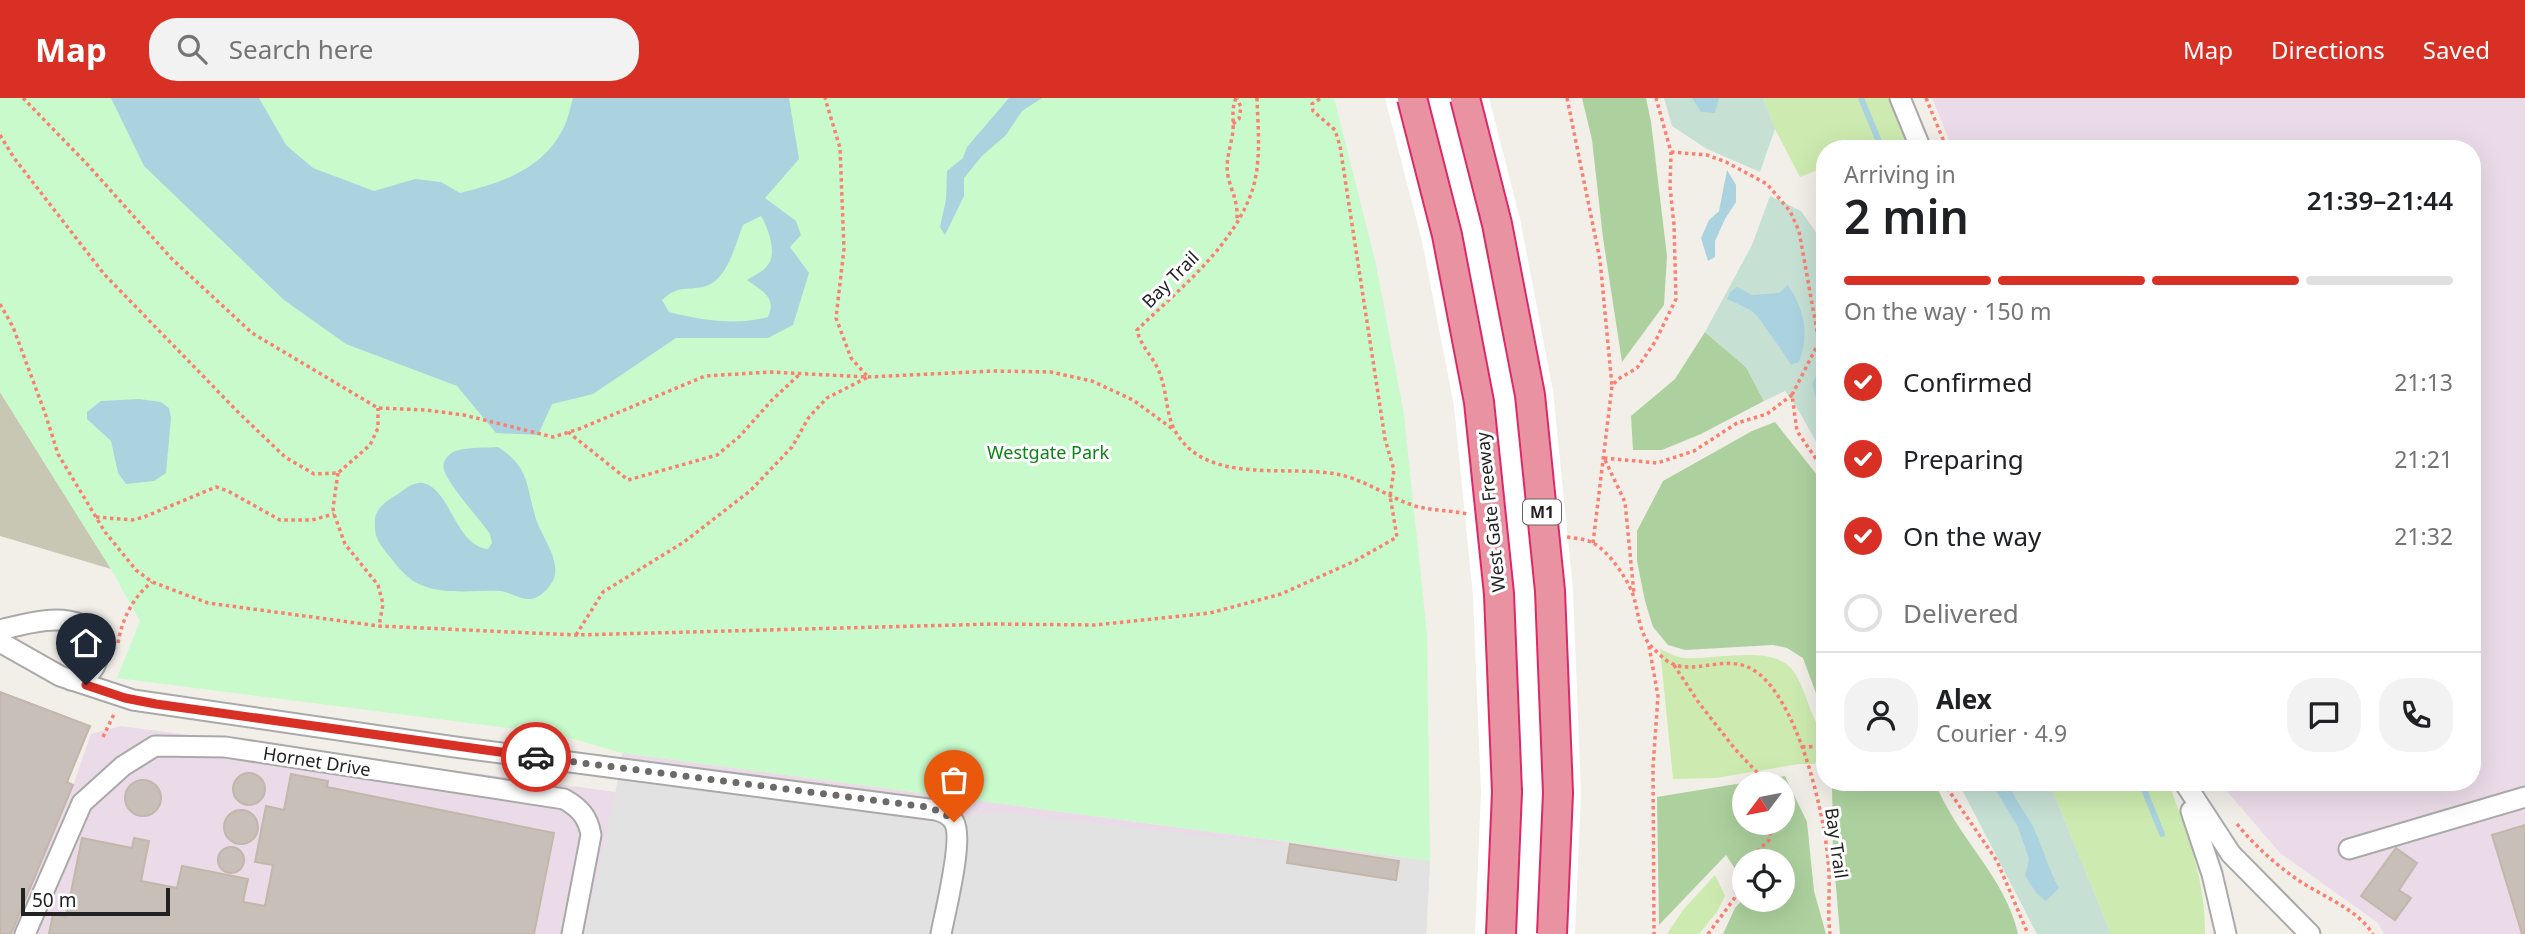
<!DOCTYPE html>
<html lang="en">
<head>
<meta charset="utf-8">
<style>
	body { margin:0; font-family:"Noto Sans",sans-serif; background:#f2f2f2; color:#202124; height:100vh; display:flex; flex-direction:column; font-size:26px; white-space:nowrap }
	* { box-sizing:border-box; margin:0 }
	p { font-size:23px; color:#757577 }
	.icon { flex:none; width:38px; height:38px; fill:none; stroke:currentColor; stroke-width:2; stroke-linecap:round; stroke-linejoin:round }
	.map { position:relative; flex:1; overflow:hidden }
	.drawer { position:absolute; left:1816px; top:42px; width:665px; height:651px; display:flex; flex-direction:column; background:#fff; border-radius:28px; box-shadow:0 7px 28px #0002 }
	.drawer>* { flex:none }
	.needle { width:46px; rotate:238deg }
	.controls { position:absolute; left:1732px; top:674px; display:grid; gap:14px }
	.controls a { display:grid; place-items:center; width:63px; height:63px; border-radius:50%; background:#fff; box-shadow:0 7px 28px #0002; font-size:35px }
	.scale { position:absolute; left:21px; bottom:18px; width:149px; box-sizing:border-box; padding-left:7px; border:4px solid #222; border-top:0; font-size:19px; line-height:24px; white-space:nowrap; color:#222; -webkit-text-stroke:5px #fff; paint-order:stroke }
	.pin { position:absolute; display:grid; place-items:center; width:60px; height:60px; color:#fff; margin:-72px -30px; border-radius:50% 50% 50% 0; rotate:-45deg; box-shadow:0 0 7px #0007 }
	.pin .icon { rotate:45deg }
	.courier { position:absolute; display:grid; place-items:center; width:70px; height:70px; margin:-35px; border:5px solid #d93025; border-radius:50%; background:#fff; color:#222; box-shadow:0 2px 9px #0007 }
	.summary em { font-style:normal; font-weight:600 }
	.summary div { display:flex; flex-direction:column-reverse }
	.summary { display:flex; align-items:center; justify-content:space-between; height:119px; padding:0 28px }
	h1 { font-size:46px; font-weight:600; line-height:52px }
	.bar { display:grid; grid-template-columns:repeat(4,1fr); gap:10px 7px; align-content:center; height:84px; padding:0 28px }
	.bar i { height:9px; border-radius:5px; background:#e0e0e0 }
	.bar .on { background:#d93025 }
	.bar p { grid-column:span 4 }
	.line { display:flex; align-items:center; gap:18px; padding:0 28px; border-top:2px solid #e0e0e0 }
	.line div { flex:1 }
	.round { display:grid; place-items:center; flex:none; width:74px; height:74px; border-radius:28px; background:#f2f2f2 }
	ol { padding:0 28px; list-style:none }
	li { display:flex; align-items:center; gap:21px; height:77px }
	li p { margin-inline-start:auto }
	li .icon { padding:7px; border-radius:50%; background:#d93025; color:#fff; stroke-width:4 }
	li:last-child { color:#757577 }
	li i { width:38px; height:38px; border:4px solid #e0e0e0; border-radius:50% }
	header { display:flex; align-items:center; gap:42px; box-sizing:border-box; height:98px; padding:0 35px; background:#d93025; color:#fff }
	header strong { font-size:33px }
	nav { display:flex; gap:38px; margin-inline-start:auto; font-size:24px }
	.search { width:490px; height:63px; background:#f2f2f2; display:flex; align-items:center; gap:18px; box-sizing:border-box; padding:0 24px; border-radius:28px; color:#757577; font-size:26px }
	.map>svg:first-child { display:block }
	.industrial { fill:#ebdbe8 }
	.construction { fill:#c7c7b4 }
	.grass { fill:#cdebb0 }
	.forest { fill:#add19e; fill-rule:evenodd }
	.wetland { fill:#c6e0d4 }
	.park { fill:#c8facc }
	.parking { fill:#e2e2e2 }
	.water { fill:#aad3df; fill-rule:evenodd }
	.pier { fill:#fff }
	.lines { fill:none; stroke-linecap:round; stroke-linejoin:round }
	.stream { stroke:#aad3df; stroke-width:6 }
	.building { fill:#c7bfb8; stroke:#c4b6ab; stroke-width:2 }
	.minor-casing { stroke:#a9a9a9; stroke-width:23 }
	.highway-casing { stroke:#dc2a67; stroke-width:32 }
	.path { stroke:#fa8072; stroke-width:3.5; stroke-dasharray:3.5 3.5; stroke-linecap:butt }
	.minor { stroke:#fff; stroke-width:19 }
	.highway { stroke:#e892a2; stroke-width:28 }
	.highway-bridge-casing { stroke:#dc2a67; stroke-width:32; stroke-linecap:butt }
	.highway-bridge { stroke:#e892a2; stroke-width:28 }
	.done { stroke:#6b6a68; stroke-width:7; stroke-dasharray:0 12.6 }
	.route { stroke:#d93025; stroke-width:9 }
	.labels { text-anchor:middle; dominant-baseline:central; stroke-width:6; stroke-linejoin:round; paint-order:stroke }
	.shield { fill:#fff; stroke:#646464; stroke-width:2 }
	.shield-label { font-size:16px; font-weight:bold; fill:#222 }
	.street-label { font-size:18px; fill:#222; stroke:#fff }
	.park-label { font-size:18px; fill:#0c8416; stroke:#fff }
</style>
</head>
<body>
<header>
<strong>Map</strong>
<div class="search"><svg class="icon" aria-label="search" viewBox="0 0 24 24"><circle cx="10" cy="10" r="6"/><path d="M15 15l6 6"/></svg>Search here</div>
<nav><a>Map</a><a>Directions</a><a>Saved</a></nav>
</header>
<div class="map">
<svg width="2525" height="836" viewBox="0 0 2525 836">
	<rect width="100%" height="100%" fill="#f2efe9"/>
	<!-- industrial -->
	<g class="industrial">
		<polygon points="1932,0 2525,0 2525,836 2384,836 2378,825 2280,755 2219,684 2473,684 2473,51 1953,51"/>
		<polygon points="121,628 616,694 622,655 1430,763 1426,836 11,836 73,687 91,636"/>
	</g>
	<!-- construction -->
	<polygon class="construction" points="0,294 111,471 0,438"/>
	<!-- grass -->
	<g class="grass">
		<polygon points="1763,0 1888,0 1909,51 1825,51 1825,69 1800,79 1775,31"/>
		<path d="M1660,551c8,3 17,9 25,9 27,2 86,-13 106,10 9,11 14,27 19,40 9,23 17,32 5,56h-16l-83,14 -43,1z"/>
		<path d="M2049,684h119c19,50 38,99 37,152h-94z"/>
		<polygon points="1715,777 1725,798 1717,814 1699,836 1667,836 1683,812"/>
	</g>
	<!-- forest -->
	<g class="forest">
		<polygon points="1582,0 1646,0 1651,24 1667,158 1664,207 1622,264 1603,140 1592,42"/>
		<polygon points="1705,234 1746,269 1764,303 1701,336 1662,352 1633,352 1631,318 1675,281"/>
		<polygon points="1775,324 1825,387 1825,620 1803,560 1787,550 1773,547 1685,552 1668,547 1653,529 1645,503 1637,463 1637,433 1663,383 1752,333"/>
		<path d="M1785,678l22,46 7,69 12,43h-103l12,-26 10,-11v3h38v-39h-38v23l-19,-29 -67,70 -2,-128zM1745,686h38v38h-38z"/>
		<path d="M1832,684h103c21,55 70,94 83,152h-178l-7,-82z"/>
	</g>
	<!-- wetland -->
	<g class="wetland">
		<polygon points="1664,0 1763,0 1775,31 1760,74 1707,51 1672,28"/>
		<path d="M1770,98l31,15 24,34v211c-14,-21 -24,-45 -40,-65l-21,10 -18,-34 -41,-35 47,-87z"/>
		<polygon points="1958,684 2049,684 2111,836 2037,836"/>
	</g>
	<!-- park -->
	<polygon class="park" points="0,0 1334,0 1376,166 1404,317 1427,536 1430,763 622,655 556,636 117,580 140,523 111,471 0,294"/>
	<!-- parking -->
	<polygon class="parking" points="618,681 771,699 922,723 998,714 1430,763 1426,836 585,836"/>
	<!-- water -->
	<g class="water">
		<path d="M111,0h148l27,47 27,23 61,23 41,-12 26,3 19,11c41,-10 82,-23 103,-64 5,-9 7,-21 10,-31h216l10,61 -34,39 31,23 5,14 -11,12 19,26 -16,52 -25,13h-92l-83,56 -41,10 -14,31 -42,-2 -39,-47 -111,-42 -62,-44 -140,-134zM761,118c7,12 17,38 6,50 -4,6 -14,10 -20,14 15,11 30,17 21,37 -34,9 -66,3 -99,-5l-7,-12c17,-15 20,-9 40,-13 25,-4 33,-42 41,-62z"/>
		<polygon points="1009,0 1042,0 1022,13 1006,37 982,58 964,80 964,98 945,137 940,129 946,102 947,73 963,60 967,49"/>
		<polygon points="1692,0 1719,0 1715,15 1701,14"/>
		<polygon points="1727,72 1736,87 1736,104 1725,121 1715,143 1715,159 1708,163 1701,140 1709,122 1719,113"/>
		<path d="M1788,187c16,25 22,48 11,77l-8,3c-2,-4 -30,-45 -35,-50 -6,-7 -21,-12 -29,-16l3,-7 7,-5 15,8 27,-2z"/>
		<polygon points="1825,261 1825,321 1821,317 1812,286"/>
		<polygon points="139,301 161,304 169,310 171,320 166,375 154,383 126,386 118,375 111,343 87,321 87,314 101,303"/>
		<path d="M498,349c32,20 28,39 38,72 5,16 22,37 19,55 -1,10 -14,24 -24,25 -10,1 -21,-7 -31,-8 -25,-1 -56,4 -79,-6 -13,-5 -23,-18 -31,-28 -12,-15 -16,-19 -15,-38 1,-10 11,-18 20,-23 8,-5 18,-15 28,-13 28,6 32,63 65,66l4,-6 -2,-9c-11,-16 -41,-48 -46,-64 -3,-10 6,-18 15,-20 12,-3 27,-2 39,-3z"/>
		<path d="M1995,684h14c4,18 19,32 26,49 9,20 13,37 24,57l-13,13 -9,-7 -12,-18 4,-17 -11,-32 -23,-38z"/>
	</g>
	<!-- pier -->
	<polygon class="pier" points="1385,0 1489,0 1520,121 1553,293 1573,491 1581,695 1575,836 1475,836 1481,694 1473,498 1454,308 1422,143"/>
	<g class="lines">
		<!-- stream -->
		<g class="stream">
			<polyline points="1861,0 1882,51"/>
			<polyline points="2141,684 2162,736"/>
		</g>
	</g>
	<!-- building -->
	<g class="building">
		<polygon points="0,594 90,628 67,684 73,687 11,836 0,836"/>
		<circle cx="249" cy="691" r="16"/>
		<polygon points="291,676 328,683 327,689 554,735 534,836 49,836 53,816 66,819 82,740 132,750 134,740 149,743 141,783 177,790 182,768 248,781 243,804 265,808 273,767 255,764 266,708 284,712"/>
		<circle cx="143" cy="700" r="18"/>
		<circle cx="241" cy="729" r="17"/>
		<polygon points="2525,727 2525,836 2522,836 2492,737"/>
		<polygon points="1290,746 1399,763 1396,782 1287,765"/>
		<circle cx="231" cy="762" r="13"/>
		<polygon points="2396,750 2417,765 2399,792 2411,800 2395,822 2361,798"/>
	</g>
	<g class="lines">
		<defs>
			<g id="minor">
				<polyline points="1900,0 1921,51"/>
				<path d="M0,532c25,-6 57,-16 82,-5 27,13 19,55 -11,55"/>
				<path d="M0,544l60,34 73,24 322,47 481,63c7,2 15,6 18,12 10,17 -9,90 -13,112"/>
				<polyline points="2184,684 2231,756 2310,836"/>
				<polyline points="2191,713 2212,776 2226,836"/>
				<polyline points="2349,751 2525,699"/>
				<path d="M25,836l57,-131 41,-37 32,-20 70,1 339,52c16,9 24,18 27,36l-19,99"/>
			</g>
			<polyline id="highway" points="1501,836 1507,694"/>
		</defs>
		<!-- minor casing -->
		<use href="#minor" class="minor-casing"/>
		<!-- highway casing -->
		<use href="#highway" class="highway-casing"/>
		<!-- path -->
		<g class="path">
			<polyline points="23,0 87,66 172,161 252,235 378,310 426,312 464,317 553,339 579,331 705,278 770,274 868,279 993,273 1051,274 1092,283 1133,302 1174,332"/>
			<path d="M1236,0c-5,12 -2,21 -3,33 -2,15 -8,30 -5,45 4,18 10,24 9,44"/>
			<path d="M1257,0c1,31 5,66 -6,96 -21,56 -73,96 -114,136 4,18 19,29 24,47 6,17 5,35 13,52 31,59 115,34 167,46 26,6 49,23 74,31 18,5 35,4 52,8"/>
			<polyline points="1567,0 1600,162 1612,288"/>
			<polyline points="1926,0 1947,51"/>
			<polyline points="1233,26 1239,21 1241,9 1237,1"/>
			<polyline points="0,37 14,60 104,176 238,314 285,359 314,376 338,375 370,347 378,330 378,310"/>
			<polyline points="1671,54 1707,57 1726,64 1767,86 1790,113 1799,133 1819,244 1792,297 1797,333 1825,374"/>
			<polyline points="0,206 13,229 45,315 58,356 105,434 136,472 152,484 208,505 379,528 576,537 994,526 1095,527 1210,515 1281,496 1355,463 1397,439 1390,398 1394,372 1385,341 1340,48 1335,32 1313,13 1312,6 1321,0"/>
			<polyline points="568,334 628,382 717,357 739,339 772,302 801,275"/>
			<polyline points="1604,360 1657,365 1694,353 1737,325 1767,316 1792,297"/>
			<polyline points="1605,362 1625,404 1634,496"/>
			<polyline points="338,375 333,410 334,416 345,446 378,487 383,506 379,528"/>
			<polyline points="96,419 132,422 144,419 216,389 228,393 280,422 312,422 334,416"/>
			<path d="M1567,439c7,1 19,2 26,6 16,8 39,41 42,59 4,15 5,32 16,44 6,6 13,14 20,17 22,12 53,-8 79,5 46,23 74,143 78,192 3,24 -1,50 2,74"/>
			<polyline points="1593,445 1612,288 1618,281 1637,270 1655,244 1676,201 1674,127 1670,89 1671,54 1656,0"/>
			<polyline points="576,537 603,494 684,444 750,393 792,349 809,319 827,300 868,279 851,260 836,220 844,151 840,50 825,0"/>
			<path d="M118,545c4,-24 15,-46 34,-61"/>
			<polyline points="1649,548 1658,598 1653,669 1654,836"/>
			<polyline points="1674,567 1699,605 1735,651 1768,686"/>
			<polyline points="103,639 114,616"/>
			<polyline points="1802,649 1825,648"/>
			<polyline points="1943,684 1997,763 2028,836"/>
			<path d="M2237,726c18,22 38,40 61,56 25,17 58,28 75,54"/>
			<polyline points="1747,763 1769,742 1772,724"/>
			<polyline points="1708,836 1734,801 1745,769"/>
		</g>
		<!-- minor -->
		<use href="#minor" class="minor"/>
		<!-- highway -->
		<use href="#highway" class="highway"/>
		<defs>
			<g id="highway-bridge">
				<polyline points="1412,0 1447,137 1479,304 1499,496 1507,694"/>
				<polyline points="1465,0 1497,126 1530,297 1550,493 1558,695 1552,836"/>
			</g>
		</defs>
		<!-- highway-bridge casing -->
		<use href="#highway-bridge" class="highway-bridge-casing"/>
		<!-- highway-bridge -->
		<use href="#highway-bridge" class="highway-bridge"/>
	</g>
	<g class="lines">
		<!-- done -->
		<polyline class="done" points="536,659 927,709 944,715 954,724"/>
		<!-- route -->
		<polyline class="route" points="86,587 125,600 156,606 536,659"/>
	</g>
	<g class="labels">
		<!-- shield labels -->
		<rect class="shield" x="1523" y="401.5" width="38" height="25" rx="5"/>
		<g class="shield-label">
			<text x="1542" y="414">M1</text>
		</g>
		<!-- street labels -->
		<g class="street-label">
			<text transform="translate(1170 181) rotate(-45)">Bay Trail</text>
			<text transform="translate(1490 414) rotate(-96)">West Gate Freeway</text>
			<text transform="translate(317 663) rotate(9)">Hornet Drive</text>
			<text transform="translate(1837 745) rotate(82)">Bay Trail</text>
		</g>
		<!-- park labels -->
		<g class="park-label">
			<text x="1048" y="354">Westgate Park</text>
		</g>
	</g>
</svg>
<div class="controls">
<a><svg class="needle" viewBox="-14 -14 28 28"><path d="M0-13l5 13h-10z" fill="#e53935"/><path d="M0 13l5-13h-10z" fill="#757577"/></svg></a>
<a><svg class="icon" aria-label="locate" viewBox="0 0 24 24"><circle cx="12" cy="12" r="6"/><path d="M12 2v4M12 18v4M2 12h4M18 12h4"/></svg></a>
</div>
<div class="scale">50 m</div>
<div class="pin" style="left:954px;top:724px;background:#ea580c"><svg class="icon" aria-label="bag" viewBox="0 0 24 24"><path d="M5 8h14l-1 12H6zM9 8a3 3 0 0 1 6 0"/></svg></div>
<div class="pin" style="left:86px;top:587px;background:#1f2937"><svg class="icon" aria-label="home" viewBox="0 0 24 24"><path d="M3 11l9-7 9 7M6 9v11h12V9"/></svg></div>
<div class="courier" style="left:536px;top:659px"><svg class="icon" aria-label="car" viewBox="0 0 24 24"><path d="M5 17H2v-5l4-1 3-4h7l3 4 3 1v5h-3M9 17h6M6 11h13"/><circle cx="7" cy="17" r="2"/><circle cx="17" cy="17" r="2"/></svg></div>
<section class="drawer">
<div class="summary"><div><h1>2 min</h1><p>Arriving in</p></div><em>21:39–21:44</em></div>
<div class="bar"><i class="on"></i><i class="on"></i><i class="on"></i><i></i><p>On the way · 150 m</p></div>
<ol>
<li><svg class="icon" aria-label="check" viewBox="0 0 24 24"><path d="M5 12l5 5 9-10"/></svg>Confirmed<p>21:13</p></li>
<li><svg class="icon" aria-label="check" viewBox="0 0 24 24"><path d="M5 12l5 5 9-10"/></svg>Preparing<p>21:21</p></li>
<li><svg class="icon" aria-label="check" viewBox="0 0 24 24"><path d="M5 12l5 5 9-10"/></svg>On the way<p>21:32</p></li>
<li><i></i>Delivered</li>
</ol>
<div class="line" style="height:126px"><a class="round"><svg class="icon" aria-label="person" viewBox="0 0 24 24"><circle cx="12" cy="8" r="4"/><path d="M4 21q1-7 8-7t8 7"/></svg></a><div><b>Alex</b><p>Courier · 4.9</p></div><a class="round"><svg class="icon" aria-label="chat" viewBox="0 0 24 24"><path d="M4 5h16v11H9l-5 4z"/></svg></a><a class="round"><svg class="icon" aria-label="phone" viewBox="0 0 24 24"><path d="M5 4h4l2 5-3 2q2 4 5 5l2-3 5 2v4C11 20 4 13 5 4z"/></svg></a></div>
</section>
</div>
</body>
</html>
